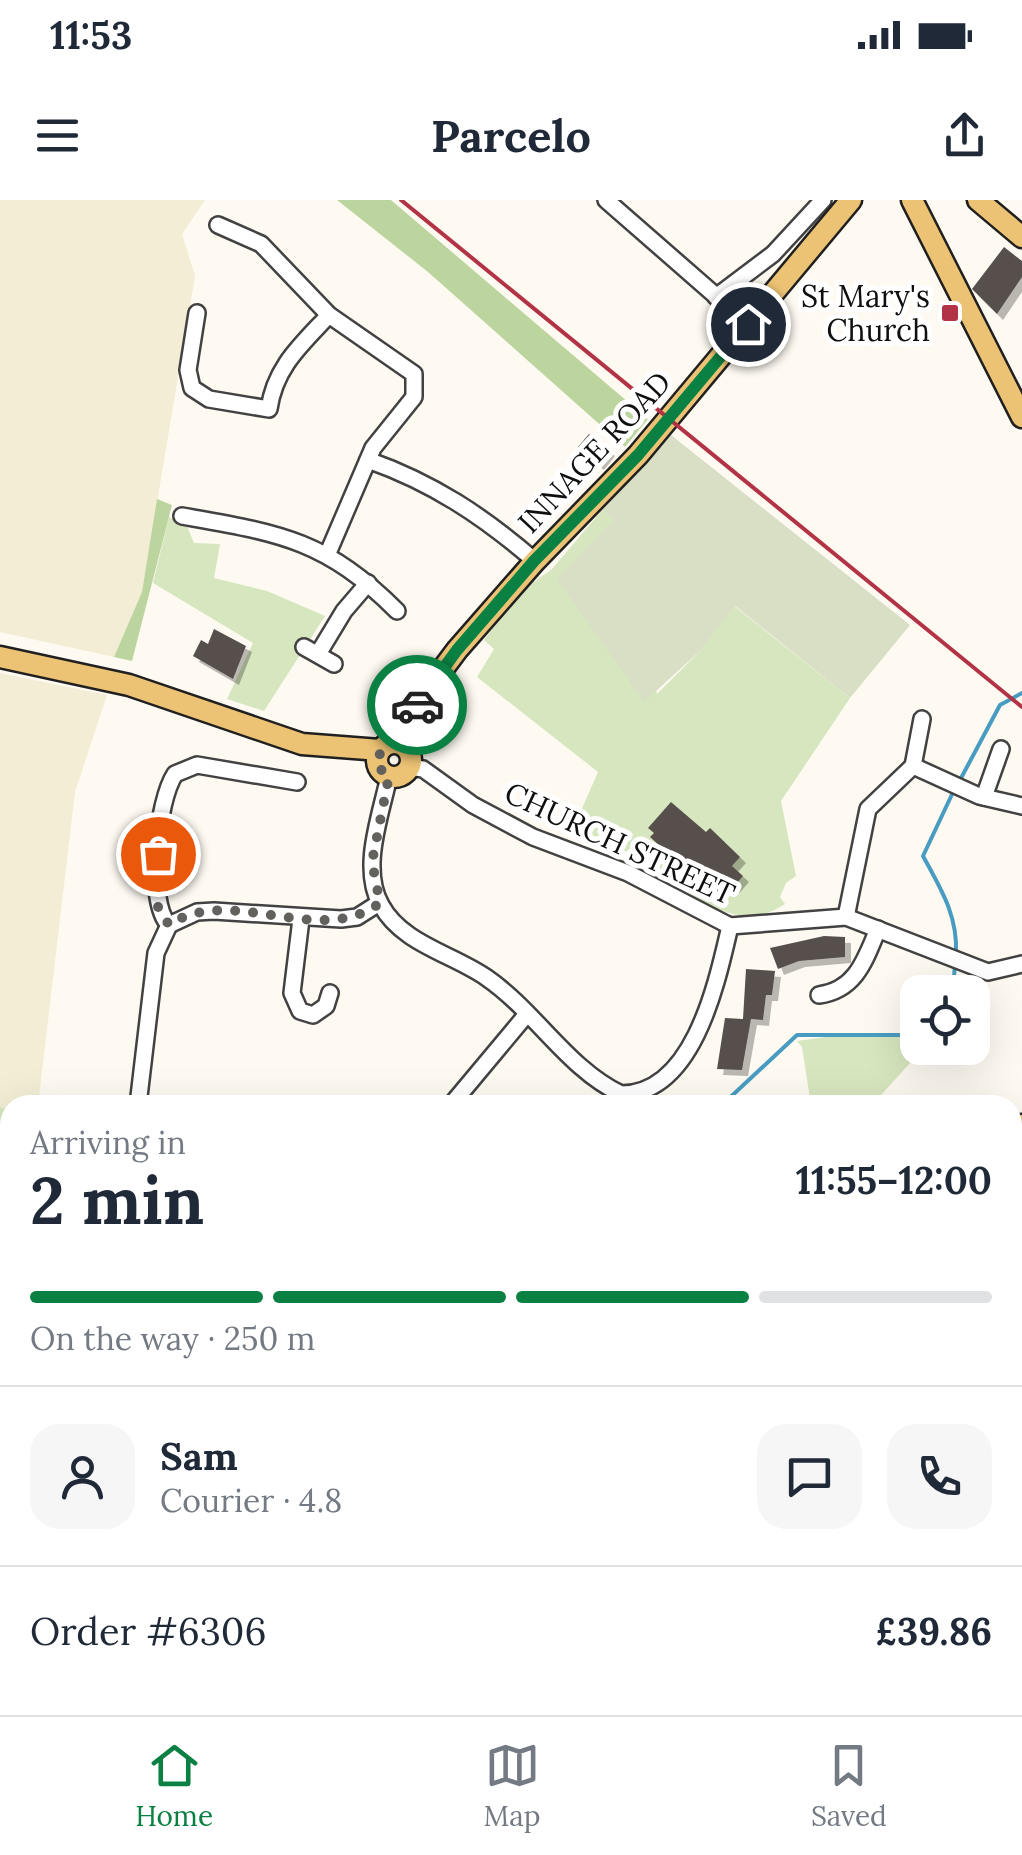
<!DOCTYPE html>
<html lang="en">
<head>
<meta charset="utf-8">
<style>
	body { margin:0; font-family:Lora,serif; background:#f6f6f7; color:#1f2937; height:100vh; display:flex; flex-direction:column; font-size:38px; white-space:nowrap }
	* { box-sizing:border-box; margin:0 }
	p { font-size:32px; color:#747a83 }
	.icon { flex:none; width:55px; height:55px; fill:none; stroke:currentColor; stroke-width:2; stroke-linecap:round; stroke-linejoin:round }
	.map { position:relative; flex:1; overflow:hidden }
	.side { position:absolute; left:0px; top:895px; width:1022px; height:620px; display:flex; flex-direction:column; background:#fff; border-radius:30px 30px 0 0; box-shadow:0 10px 40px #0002 }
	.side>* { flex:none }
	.fabs { position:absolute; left:900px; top:775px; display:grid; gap:20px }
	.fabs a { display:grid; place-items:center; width:90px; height:90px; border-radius:20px; background:#fff; box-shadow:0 10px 40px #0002; font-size:50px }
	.pin { position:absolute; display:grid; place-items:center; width:85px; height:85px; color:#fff; margin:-42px; border:5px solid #fff; border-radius:50%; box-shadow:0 2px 10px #0007 }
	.courier { position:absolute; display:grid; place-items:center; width:100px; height:100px; margin:-50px; border:8px solid #0b8043; border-radius:50%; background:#fff; color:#222; box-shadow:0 2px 12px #0007 }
	.summary em { font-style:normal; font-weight:800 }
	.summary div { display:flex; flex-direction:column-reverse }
	.summary { display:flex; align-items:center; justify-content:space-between; height:170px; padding:0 30px }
	h1 { font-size:65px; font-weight:800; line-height:75px }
	.bar { display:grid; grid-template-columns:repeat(4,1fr); gap:15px 10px; align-content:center; height:120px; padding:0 30px }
	.bar i { height:12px; border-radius:8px; background:#e0e1e3 }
	.bar .on { background:#0b8043 }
	.bar p { grid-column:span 4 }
	.line { display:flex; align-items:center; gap:25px; padding:0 30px; border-top:2px solid #e0e1e3 }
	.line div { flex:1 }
	.round { display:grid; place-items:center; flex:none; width:105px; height:105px; border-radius:30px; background:#f6f6f7 }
	.status { display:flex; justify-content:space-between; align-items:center; height:70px; padding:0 50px; background:#fff; direction:ltr }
	.status svg { height:28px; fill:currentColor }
	header { display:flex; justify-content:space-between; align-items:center; height:130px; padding:0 30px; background:#fff; font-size:45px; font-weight:800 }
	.tabs { display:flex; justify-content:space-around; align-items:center; height:140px; border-top:2px solid #e0e1e3; background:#fff; font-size:28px; color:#747a83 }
	.tabs a { display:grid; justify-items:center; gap:5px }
	.tabs .on { color:#0b8043 }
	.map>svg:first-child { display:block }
	.farmland { fill:#f2edd4 }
	.green { fill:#d6e6be }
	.forest { fill:#bcd59f }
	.cemetery { fill:#d8dfc4 }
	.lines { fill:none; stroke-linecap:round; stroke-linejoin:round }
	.stream { stroke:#499cc1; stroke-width:4 }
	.building { fill:#574f4c; filter:url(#shadow) }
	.minor-casing { stroke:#424242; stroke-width:20 }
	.major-casing { stroke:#202020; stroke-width:25 }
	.minor { stroke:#fff; stroke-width:15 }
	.major { stroke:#ecc374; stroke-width:20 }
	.rail { stroke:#b23345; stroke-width:4 }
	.done { stroke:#63615e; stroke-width:10; stroke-dasharray:0 18 }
	.route { stroke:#0b8043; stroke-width:12 }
	.poi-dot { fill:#b23345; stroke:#fff; stroke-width:4 }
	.labels { text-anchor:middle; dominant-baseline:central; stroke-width:10; stroke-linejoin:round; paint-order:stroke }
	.poi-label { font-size:30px; fill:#0f0f0f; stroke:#fff; text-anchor:end }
	.street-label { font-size:30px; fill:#0f0f0f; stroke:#fff }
</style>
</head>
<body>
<div class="status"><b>11:53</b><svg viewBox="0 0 49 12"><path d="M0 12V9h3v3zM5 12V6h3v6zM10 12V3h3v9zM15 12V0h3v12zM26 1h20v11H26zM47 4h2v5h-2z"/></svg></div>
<header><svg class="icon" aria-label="menu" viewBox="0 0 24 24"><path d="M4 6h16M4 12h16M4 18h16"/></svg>Parcelo<svg class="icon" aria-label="share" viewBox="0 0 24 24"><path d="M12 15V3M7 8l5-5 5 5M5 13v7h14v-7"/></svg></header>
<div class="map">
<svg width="1022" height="1515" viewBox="0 0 1022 1515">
	<defs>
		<filter id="shadow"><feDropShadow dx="6" dy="6" stdDeviation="0" flood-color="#0004"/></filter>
	</defs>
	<rect width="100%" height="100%" fill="#fefaf2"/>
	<!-- farmland -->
	<g class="farmland">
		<polygon points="0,0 205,0 182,34 195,76 142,392 114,457 0,432"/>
		<polygon points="0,473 107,495 75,592 38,905 10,905 10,910 0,907"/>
	</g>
	<!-- green -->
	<g class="green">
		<path d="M602,310l11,10 44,174 43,-43 34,-45 116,92 -69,103 15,75 -10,7 -6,14 5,7c-52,35 -99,-16 -140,-42 -22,-14 -48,-23 -72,-33l25,-57 -121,-95 17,-28 -10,-9 37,-49 31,-22z"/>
		<polygon points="169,317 187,326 194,343 220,344 214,378 267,391 325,416 264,511 227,499 253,443 153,383"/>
		<polygon points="855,833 916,837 920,852 872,905 811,905 802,847 797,841"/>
		<polygon points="0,907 10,910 10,1505 123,1505 126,1515 0,1515"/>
	</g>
	<!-- forest -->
	<g class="forest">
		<polygon points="337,0 391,0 648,219 625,247 428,72"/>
		<polygon points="157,299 172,305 132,461 114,457 142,392"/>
	</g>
	<!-- cemetery -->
	<polygon class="cemetery" points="671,235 910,425 850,498 735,406 700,451 644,502 557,379 613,320 602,310"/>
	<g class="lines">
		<!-- stream -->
		<g class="stream">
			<polyline points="960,580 1000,505 1022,493"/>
			<path d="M955,588l-32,68c18,33 35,60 33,98"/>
			<polyline points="953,792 955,763"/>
			<polyline points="722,905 797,835 918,835"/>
			<polyline points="0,979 10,979"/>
			<polyline points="0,1122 10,1125"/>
		</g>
	</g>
	<!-- building -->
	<g class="building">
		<polygon points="1004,47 1022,61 1022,77 997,114 972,89"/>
		<polygon points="589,234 609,250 598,264 578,247"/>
		<polygon points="214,429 246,446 233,479 193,456 201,440 208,444"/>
		<polygon points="671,602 706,632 710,628 740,657 732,666 743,676 730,691 723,685 714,695 650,637 654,633 648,628"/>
		<polygon points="824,736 845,737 845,757 799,761 778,769 770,748"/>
		<polygon points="746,769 775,771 772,795 766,795 763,820 751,819 742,870 717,869 725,818 743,819"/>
	</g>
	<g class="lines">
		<defs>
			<g id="minor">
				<polyline points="606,0 748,124"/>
				<polyline points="218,25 261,44 329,115 414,174 414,197 373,248 328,353"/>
				<polyline points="716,97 773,54 823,0"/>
				<path d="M197,113l-9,57 4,18 17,11 60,10c6,-42 32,-64 60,-94"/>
				<path d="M368,260c65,23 115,56 167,101"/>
				<path d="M182,316c96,17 143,23 215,95"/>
				<polyline points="304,447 334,464"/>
				<polyline points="318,454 344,411 368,383"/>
				<polyline points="913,566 922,519"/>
				<polyline points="409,567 423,569 473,605 533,637 628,673 730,726 846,717 988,772 1022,764"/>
				<path d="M389,576c-8,39 -29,92 -8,129 21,39 72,49 106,73 48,33 81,91 134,116 73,0 96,-112 109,-168"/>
				<path d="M297,582l-100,-17 -22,9c-18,27 -29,128 -6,151l28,-13 17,-1 127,8 16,-2 22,-14"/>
				<polyline points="984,597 1001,549"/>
				<polyline points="846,717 868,609 913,566 979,596 1022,606"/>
				<polyline points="301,719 292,793 300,811 313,815 326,806 330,793"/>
				<path d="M819,795c37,-5 46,-35 59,-66"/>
				<polyline points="138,905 156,753 169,725"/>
				<polyline points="451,905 527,814"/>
				<polyline points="1012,1138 1022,1125"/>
				<polyline points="1012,1185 1022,1182"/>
				<polyline points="1012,1236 1022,1236"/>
				<polyline points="1012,1352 1022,1355"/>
				<polyline points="240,1505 268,1515"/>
				<polyline points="901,1513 924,1515"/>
				<polyline points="220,1515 224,1505"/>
				<polyline points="306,1515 308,1505"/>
				<polyline points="562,1515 568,1505"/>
				<polyline points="830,1515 831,1511 850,1513"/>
			</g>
			<g id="major">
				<polyline points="912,0 1022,217"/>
				<polyline points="978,0 1022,37"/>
				<polyline points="0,457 129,485 302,544 380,550"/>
				<circle cx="394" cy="560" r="17"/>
				<polyline points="386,545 457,450 535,361 638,255 851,0"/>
				<polyline points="1012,936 1022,925"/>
				<polyline points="704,1505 704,1515"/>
			</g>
		</defs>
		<!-- minor casing -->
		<use href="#minor" class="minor-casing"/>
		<!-- major casing -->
		<use href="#major" class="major-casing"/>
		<!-- minor -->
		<use href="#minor" class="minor"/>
		<!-- major -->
		<use href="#major" class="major"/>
		<!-- rail -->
		<polyline class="rail" points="401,0 1022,507"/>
	</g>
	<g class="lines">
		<!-- done -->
		<path class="done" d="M158,654l-3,48 14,23c62,-42 149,24 211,-22l-8,-41 17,-86 -10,-8 -2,-10 40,-53"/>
		<!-- route -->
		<polyline class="route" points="417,505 457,450 534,361 638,255 748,124"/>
	</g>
	<!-- markers -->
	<rect class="poi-dot" x="940" y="103" width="20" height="20" rx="5"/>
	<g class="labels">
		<!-- poi labels -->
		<g class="poi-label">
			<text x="930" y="96">St Mary's<tspan x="930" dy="34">Church</tspan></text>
		</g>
		<!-- street labels -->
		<g class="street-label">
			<text transform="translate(594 252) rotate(-47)">INNAGE ROAD</text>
			<text transform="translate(620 643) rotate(25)">CHURCH STREET</text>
		</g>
	</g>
</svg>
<div class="fabs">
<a><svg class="icon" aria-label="locate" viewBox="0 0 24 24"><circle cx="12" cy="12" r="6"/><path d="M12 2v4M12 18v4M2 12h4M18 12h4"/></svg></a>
</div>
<div class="pin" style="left:158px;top:654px;background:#ea580c"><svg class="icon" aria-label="bag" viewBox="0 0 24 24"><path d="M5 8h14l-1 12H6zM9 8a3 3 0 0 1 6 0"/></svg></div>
<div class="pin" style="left:748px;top:124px;background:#1f2937"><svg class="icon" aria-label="home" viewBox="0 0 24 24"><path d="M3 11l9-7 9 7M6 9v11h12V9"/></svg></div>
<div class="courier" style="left:417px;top:505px"><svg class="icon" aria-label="car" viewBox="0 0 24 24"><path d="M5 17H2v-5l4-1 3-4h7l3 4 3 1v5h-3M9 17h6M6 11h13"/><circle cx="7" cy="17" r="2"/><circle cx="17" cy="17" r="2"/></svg></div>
<section class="side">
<div class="summary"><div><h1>2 min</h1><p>Arriving in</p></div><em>11:55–12:00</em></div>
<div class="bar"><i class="on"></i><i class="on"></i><i class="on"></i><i></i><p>On the way · 250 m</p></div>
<div class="line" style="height:180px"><a class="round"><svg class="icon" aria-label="person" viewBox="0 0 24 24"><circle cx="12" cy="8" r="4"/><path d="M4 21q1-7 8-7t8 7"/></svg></a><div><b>Sam</b><p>Courier · 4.8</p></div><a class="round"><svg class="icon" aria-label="chat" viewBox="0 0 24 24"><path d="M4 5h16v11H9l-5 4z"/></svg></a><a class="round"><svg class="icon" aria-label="phone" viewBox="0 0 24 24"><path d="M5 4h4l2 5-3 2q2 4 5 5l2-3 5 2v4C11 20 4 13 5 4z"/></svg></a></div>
<div class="line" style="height:130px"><div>Order #6306</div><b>£39.86</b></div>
</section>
</div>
<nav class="tabs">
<a class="on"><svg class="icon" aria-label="home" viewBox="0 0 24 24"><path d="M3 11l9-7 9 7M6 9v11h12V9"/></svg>Home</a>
<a><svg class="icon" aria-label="map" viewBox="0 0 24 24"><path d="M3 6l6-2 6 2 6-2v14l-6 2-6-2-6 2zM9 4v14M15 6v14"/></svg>Map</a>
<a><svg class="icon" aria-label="saved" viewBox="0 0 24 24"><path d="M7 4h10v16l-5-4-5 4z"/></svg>Saved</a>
</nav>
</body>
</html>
